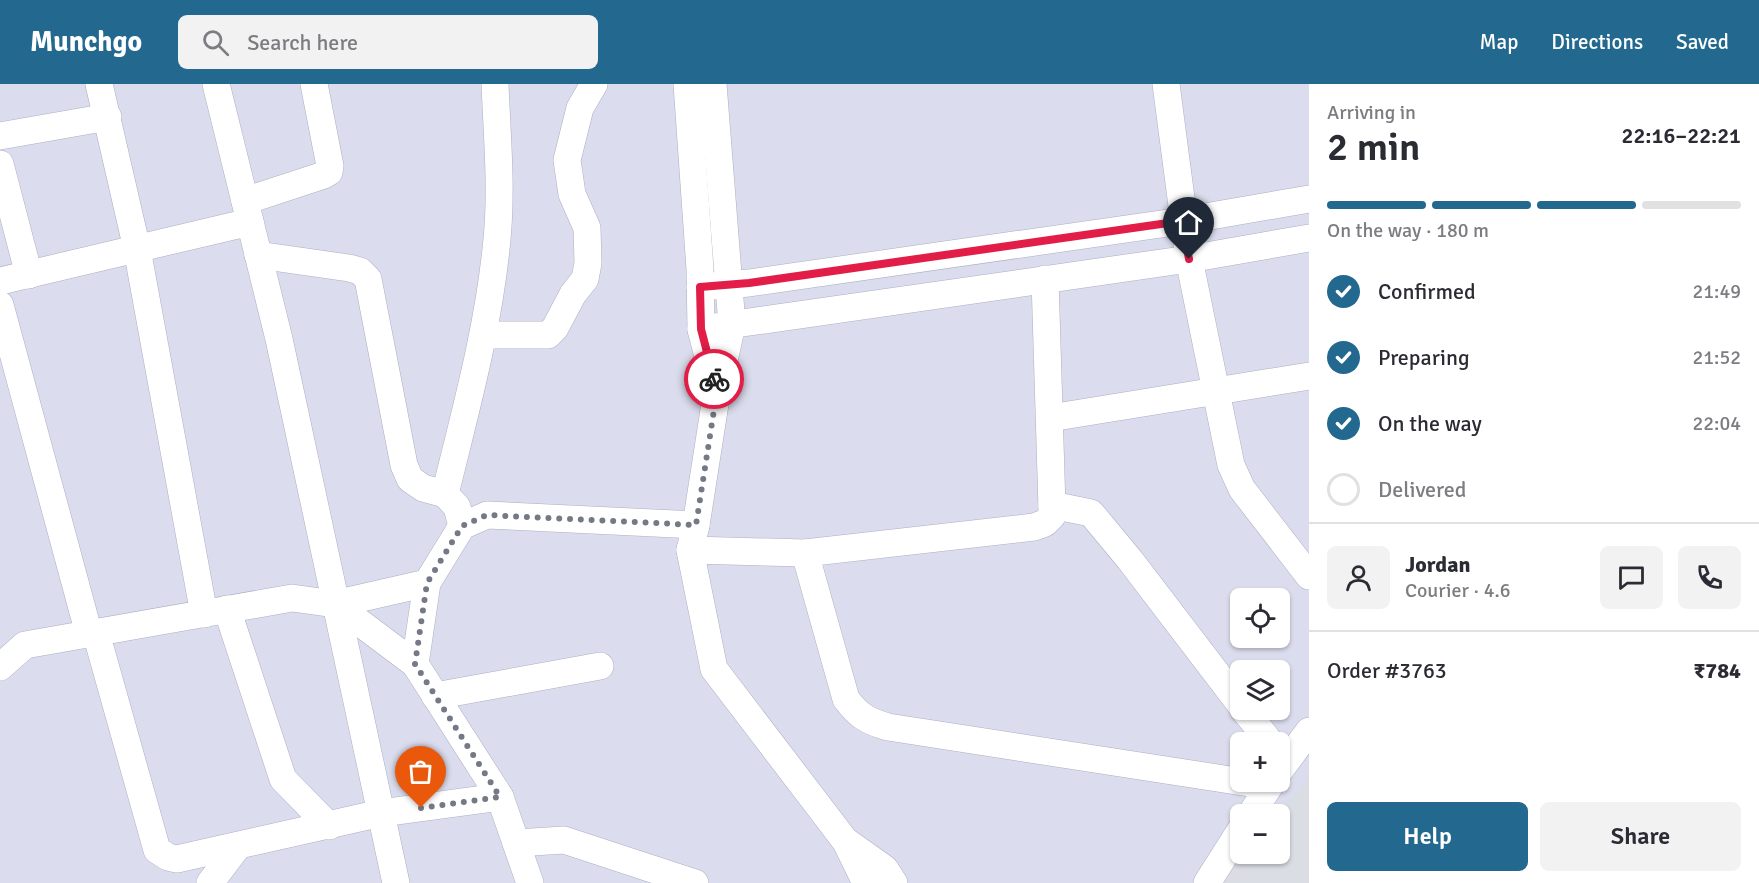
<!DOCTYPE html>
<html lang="en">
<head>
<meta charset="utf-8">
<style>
	body { margin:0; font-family:Signika,sans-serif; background:#f2f2f3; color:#2b2b33; height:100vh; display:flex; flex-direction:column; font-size:22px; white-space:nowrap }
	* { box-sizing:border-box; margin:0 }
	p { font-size:20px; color:#7c7c81 }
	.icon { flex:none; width:33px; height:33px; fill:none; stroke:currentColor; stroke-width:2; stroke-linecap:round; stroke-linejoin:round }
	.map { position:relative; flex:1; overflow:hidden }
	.sheet { display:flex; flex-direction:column; background:#fff; width:450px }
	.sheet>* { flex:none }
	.controls { position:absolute; left:1230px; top:504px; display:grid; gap:12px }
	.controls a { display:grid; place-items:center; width:60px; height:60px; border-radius:9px; background:#fff; box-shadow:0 2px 4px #0004; font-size:30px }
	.pin { position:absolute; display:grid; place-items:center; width:51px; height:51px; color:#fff; margin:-62px -26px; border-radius:50% 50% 50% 0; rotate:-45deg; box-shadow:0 0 6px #0007 }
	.pin .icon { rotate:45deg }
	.courier { position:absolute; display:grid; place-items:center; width:60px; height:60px; margin:-30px; border:4px solid #e11d48; border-radius:50%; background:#fff; color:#222; box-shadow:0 2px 8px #0007 }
	.headline em { font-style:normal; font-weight:600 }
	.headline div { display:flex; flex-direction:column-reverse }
	.headline { display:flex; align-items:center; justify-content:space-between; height:102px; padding:0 18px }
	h1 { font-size:39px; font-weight:600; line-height:45px }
	.bar { display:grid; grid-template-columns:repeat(4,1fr); gap:9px 6px; align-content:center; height:72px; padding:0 18px }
	.bar i { height:8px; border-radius:4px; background:#e1e1e2 }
	.bar .current { background:#22688f }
	.bar p { grid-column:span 4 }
	.line { display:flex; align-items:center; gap:15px; padding:0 18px; border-top:2px solid #e1e1e2 }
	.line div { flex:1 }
	.round { display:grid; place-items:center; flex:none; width:63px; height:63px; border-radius:9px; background:#f2f2f3 }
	ol { padding:0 18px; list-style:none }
	li { display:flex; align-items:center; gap:18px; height:66px }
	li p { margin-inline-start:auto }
	li .icon { padding:6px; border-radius:50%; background:#22688f; color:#fff; stroke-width:4 }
	li:last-child { color:#7c7c81 }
	li i { width:33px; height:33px; border:3px solid #e1e1e2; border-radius:50% }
	.button { display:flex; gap:12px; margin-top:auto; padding:12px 18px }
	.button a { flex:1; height:69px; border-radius:9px; background:#22688f; color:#fff; font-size:24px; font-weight:600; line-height:69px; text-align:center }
	.button a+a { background:#f2f2f3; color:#2b2b33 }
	header { display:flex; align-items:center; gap:36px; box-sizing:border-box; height:84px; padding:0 30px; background:#22688f; color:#fff }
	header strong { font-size:28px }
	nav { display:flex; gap:33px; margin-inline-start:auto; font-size:21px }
	.search { width:420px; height:54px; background:#f2f2f3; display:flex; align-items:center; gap:15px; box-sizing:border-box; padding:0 21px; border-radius:9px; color:#7c7c81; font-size:22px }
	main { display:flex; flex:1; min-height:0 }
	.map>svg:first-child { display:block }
	.residential { fill:#dbddee; fill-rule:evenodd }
	.industrial { fill:#dbdde5 }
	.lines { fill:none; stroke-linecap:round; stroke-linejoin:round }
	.minor-casing { stroke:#abafc2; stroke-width:28 }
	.minor { stroke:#fff; stroke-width:27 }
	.done { stroke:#757986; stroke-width:6; stroke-dasharray:0 10.8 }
	.route { stroke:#e11d48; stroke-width:8 }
</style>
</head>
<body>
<header>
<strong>Munchgo</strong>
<div class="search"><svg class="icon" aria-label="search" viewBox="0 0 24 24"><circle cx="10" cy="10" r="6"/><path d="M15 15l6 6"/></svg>Search here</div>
<nav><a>Map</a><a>Directions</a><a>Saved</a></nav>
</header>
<main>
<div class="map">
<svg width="1309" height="799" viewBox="0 0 1309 799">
	<rect width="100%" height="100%" fill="#e9ebf6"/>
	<!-- residential -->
	<path class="residential" d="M0,0h1309v799h-1309zM1240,514h40v40h-40zM1240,586h40v40h-40zM1240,658h40v40h-40zM1240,730h40v40h-40z"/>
	<!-- industrial -->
	<polygon class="industrial" points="1309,693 1309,799 1212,799 1240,770 1280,770 1280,730 1275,730"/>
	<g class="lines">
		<defs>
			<g id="minor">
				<polyline points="99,0 137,165 204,530"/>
				<polyline points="216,0 279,255 396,799"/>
				<polyline points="687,0 700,185 701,245 716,303"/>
				<polyline points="713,0 732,241 717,307 696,441 690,466 714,585 846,758 866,799"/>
				<polyline points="1166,0 1189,175 1231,381 1242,405 1309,492"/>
				<polyline points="0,52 108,33"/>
				<polyline points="0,80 29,191"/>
				<polyline points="245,117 324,91 329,88 330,82 314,0"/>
				<polyline points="258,171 349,184 360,187 368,195 404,381 410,395 423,404 445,410 457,423 462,442"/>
				<polyline points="0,197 250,138"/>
				<polyline points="700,203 749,199 1182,137 1309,115"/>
				<polyline points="0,221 89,550"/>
				<polyline points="701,245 1189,175 1309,154"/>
				<polyline points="483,251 548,251 555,244 573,210 585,195 588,179 587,144 572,110 567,76 580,24 594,0"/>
				<polyline points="1050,334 1309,292"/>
				<path d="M445,410c21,-85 44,-168 52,-255 5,-51 0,-104 -2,-155"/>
				<polyline points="1052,421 1091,429 1130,476 1240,620"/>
				<polyline points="690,466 805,469 1034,443 1045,439 1052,432 1052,424 1045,195"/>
				<path d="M805,469l41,146c13,17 21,22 42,28l381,59"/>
				<polyline points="335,520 427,499"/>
				<polyline points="227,525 283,695 329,742"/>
				<polyline points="96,549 157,766 168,773 177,775 381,729 500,713"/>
				<polyline points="415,580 427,499 462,442 487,431 696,441"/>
				<polyline points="0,583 25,561 292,514 335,520 415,580 500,713 530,799"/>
				<polyline points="435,612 600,582"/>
				<polyline points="1244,626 1270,658"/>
				<polyline points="1280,686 1309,647"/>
				<polyline points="1251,730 1272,698"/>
				<polyline points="847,758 885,785 894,799"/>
				<polyline points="516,759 564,756 695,799"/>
				<polyline points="210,799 238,762"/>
				<polyline points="1207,799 1240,747"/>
			</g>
		</defs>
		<!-- minor casing -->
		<use href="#minor" class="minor-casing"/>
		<!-- minor -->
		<use href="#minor" class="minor"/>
	</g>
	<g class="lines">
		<!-- done -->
		<polyline class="done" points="421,724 500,713 415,580 427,499 462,442 487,431 696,441 717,307 714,295"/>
		<!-- route -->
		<polyline class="route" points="714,295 701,245 700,203 749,199 1182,137 1189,175"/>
	</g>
</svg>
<div class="controls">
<a><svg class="icon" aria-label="locate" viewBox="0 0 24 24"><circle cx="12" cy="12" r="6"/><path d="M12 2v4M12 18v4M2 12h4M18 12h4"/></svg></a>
<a><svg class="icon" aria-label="layers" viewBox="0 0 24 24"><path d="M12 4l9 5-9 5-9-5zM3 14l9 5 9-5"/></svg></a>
<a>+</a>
<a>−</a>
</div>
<div class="pin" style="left:421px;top:724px;background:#ea580c"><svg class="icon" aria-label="bag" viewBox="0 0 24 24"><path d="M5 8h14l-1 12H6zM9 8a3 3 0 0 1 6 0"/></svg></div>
<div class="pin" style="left:1189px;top:175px;background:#1f2937"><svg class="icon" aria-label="home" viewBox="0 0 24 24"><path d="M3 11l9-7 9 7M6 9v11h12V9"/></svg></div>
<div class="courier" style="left:714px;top:295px"><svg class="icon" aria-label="bike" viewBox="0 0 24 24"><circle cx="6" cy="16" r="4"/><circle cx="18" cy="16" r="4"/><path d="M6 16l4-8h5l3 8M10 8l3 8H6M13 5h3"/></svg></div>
</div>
<section class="sheet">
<div class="headline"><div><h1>2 min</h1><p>Arriving in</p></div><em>22:16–22:21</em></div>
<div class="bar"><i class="current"></i><i class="current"></i><i class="current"></i><i></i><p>On the way · 180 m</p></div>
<ol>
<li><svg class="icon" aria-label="check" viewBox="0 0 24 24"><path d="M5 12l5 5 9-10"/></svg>Confirmed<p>21:49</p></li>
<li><svg class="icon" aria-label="check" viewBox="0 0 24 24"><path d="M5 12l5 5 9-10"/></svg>Preparing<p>21:52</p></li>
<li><svg class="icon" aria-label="check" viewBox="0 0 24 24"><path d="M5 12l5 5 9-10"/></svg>On the way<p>22:04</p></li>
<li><i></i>Delivered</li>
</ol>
<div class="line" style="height:108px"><a class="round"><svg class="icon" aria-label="person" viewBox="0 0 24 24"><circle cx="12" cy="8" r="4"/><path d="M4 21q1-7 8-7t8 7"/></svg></a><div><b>Jordan</b><p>Courier · 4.6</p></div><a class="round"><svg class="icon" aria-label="chat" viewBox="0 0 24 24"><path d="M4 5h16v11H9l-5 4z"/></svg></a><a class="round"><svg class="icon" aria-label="phone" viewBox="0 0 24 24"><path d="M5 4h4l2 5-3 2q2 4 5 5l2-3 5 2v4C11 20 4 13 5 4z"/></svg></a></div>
<div class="line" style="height:78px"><div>Order #3763</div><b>₹784</b></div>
<div class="button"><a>Help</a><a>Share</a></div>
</section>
</main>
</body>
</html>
